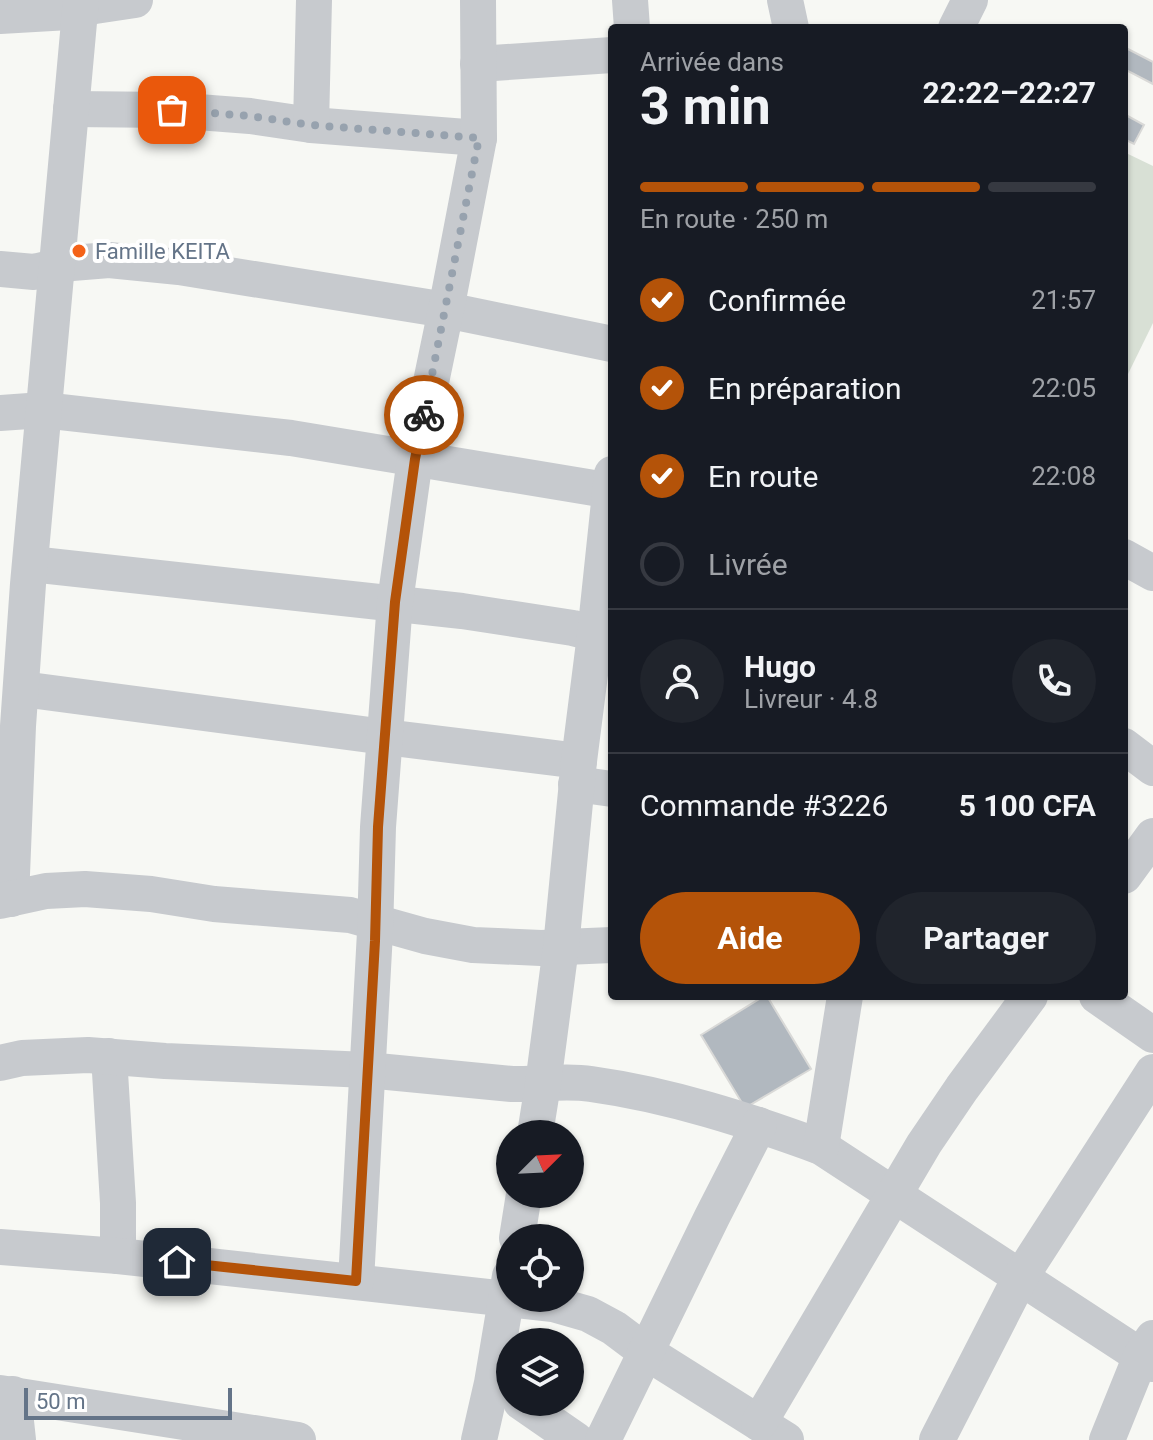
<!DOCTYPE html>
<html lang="fr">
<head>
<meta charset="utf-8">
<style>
	body { margin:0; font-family:Roboto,sans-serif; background:#20242c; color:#f1f3f6; height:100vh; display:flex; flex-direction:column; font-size:30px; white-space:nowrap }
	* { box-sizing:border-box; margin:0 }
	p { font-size:26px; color:#9ea1a6 }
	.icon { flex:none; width:44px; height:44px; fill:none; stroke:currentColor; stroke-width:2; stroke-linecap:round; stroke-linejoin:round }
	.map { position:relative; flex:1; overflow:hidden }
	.details { position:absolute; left:608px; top:24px; width:520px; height:976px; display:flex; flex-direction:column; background:#171b24; border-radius:8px; box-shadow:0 2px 6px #0004 }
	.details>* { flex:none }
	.needle { width:52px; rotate:66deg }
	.fabs { position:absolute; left:496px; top:1120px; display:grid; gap:16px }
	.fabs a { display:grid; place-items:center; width:88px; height:88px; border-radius:50%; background:#171b24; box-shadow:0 2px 6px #0004; font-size:40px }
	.scale { position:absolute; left:24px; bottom:20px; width:208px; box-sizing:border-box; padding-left:8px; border:4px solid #647488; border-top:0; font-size:22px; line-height:28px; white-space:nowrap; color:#647488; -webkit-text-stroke:6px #fff; paint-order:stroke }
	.pin { position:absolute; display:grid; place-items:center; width:68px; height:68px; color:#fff; margin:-34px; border-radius:16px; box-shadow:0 4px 12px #0006 }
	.courier { position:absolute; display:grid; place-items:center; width:80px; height:80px; margin:-40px; border:6px solid #b45309; border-radius:50%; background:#fff; color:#222; box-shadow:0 2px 10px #0007 }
	.headline em { font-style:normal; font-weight:700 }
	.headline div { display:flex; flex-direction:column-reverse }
	.headline { display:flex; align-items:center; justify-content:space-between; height:136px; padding:0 32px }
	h1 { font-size:52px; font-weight:700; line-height:60px }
	.bar { display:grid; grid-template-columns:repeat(4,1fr); gap:12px 8px; align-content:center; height:96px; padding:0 32px }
	.bar i { height:10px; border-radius:6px; background:#363941 }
	.bar .on { background:#b45309 }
	.bar p { grid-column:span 4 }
	.line { display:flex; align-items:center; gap:20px; padding:0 32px; border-top:2px solid #363941 }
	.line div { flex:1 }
	.round { display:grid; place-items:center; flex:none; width:84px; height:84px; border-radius:42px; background:#20242c }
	ol { padding:0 32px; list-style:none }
	li { display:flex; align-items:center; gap:24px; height:88px }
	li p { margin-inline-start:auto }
	li .icon { padding:8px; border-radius:50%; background:#b45309; color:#fff; stroke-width:4 }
	li:last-child { color:#9ea1a6 }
	li i { width:44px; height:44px; border:4px solid #363941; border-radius:50% }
	.primary-button { display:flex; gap:16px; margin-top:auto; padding:16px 32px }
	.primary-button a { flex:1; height:92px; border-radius:48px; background:#b45309; color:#fff; font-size:32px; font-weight:700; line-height:92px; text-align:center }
	.primary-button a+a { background:#20242c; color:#f1f3f6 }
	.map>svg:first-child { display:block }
	.green { fill:#d8e0d5 }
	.building { fill:#b1b8bf; stroke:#d9d9d7; stroke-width:2 }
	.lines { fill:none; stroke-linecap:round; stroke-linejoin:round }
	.minor { stroke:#c7cace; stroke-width:36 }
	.done { stroke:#97a2ae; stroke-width:8; stroke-dasharray:0 14.4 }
	.route { stroke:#b45309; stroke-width:10 }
	.poi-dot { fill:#f46218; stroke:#fff; stroke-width:3 }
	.labels { text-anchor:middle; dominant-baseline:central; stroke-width:8; stroke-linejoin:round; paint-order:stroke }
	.poi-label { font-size:22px; fill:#647488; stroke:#fff; text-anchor:start }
</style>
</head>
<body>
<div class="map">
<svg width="1153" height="1440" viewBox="0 0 1153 1440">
	<rect width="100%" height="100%" fill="#f7f8f4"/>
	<!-- green -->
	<polygon class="green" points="1124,152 1153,166 1153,323 1128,374 1124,372"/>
	<!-- building -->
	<g class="building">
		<polygon points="1124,47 1153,62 1153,84 1124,69"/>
		<polygon points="1124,114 1144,125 1134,144 1124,139"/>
		<polygon points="764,996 767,996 811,1069 745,1108 701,1035"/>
	</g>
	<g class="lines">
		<!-- minor -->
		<g class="minor">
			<polyline points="630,0 632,28"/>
			<polyline points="785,0 791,28"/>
			<polyline points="0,16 69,12 95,6 135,0"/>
			<polyline points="956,28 970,0"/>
			<polyline points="478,64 612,55"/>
			<polyline points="71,109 172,110 250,116 311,125 479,138"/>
			<polyline points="311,125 314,0"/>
			<polyline points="0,269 34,272 72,263 109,260 179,267 446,310 612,344"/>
			<polyline points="0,413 43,410 291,438 612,491"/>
			<polyline points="1124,557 1153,573"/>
			<polyline points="31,564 462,611 573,628 612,638"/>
			<polyline points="22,689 385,737 579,761"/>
			<polyline points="1124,746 1153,768"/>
			<polyline points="576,784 612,789"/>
			<polyline points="1124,876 1153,836"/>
			<polyline points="11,899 18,726 28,584 81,0"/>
			<polyline points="0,901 46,891 85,889 151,894 214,904 350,915 425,936 473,945 541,948 612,945"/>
			<polyline points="1097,996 1153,1035"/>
			<polyline points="109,1056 118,1203 118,1256"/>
			<path d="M0,1063l22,-5 66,-3 77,6 202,9 145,14c27,1 52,-4 79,0 79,11 156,36 230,63l332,217"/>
			<polyline points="535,1134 543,1084 561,947 579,761 595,635 612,474"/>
			<polyline points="821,1147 845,996"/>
			<polyline points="517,1238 524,1194"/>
			<polyline points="0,1247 118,1256 553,1304 588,1314 614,1328 646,1352 786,1440"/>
			<polyline points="356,1281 375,932 378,827 395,602 415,459 446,310 479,138 478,0"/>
			<polyline points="0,1393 298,1440"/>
			<polyline points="13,1394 18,1440"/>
			<polyline points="521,1402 576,1440"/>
			<polyline points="759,1423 924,1144 962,1088 1030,996"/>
			<polyline points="479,1440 492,1383 510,1276"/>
			<polyline points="603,1440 712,1217 759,1125"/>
			<polyline points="937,1440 1020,1278 1153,1072"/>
			<polyline points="1107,1440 1141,1356 1153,1338"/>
		</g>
	</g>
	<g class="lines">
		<!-- done -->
		<polyline class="done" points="172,110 250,116 311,125 479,138 424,415"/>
		<!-- route -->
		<polyline class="route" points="177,1262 356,1281 375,941 378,827 395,602 415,459 424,415"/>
	</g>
	<!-- markers -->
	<circle class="poi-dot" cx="79" cy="251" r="8"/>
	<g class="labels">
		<!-- poi labels -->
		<g class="poi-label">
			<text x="95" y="251">Famille KEITA</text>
		</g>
	</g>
</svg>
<div class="fabs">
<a><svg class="needle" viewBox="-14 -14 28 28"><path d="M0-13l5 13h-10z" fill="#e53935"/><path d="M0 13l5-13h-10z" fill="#9ea1a6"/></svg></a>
<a><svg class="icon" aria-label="locate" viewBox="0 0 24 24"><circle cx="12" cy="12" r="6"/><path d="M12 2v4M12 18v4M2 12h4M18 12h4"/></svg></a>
<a><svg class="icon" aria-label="layers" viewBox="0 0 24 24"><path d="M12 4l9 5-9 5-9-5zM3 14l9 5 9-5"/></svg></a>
</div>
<div class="scale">50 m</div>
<div class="pin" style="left:172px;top:110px;background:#ea580c"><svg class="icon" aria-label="bag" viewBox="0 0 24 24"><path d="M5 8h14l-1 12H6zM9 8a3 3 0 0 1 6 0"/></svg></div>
<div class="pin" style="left:177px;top:1262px;background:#1f2937"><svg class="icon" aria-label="home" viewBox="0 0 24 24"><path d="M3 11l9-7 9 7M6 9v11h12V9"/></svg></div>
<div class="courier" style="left:424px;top:415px"><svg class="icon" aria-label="bike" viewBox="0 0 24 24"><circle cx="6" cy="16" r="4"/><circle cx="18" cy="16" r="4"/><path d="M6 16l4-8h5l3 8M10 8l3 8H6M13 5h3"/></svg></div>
<section class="details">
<div class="headline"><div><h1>3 min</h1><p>Arrivée dans</p></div><em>22:22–22:27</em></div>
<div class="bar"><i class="on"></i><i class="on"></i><i class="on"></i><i></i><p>En route · 250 m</p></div>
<ol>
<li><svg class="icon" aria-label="check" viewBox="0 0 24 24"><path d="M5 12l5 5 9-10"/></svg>Confirmée<p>21:57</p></li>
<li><svg class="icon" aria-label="check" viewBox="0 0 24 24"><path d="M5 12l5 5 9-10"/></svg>En préparation<p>22:05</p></li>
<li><svg class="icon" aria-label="check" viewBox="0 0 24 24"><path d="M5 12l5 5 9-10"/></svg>En route<p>22:08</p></li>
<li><i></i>Livrée</li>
</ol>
<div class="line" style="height:144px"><a class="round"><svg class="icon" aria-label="person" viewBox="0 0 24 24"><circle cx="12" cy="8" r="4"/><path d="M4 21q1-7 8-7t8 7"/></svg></a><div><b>Hugo</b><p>Livreur · 4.8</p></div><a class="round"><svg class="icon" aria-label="phone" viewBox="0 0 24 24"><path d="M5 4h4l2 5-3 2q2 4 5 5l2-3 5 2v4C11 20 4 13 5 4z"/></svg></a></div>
<div class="line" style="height:104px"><div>Commande #3226</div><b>5 100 CFA</b></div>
<div class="primary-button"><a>Aide</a><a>Partager</a></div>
</section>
</div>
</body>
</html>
